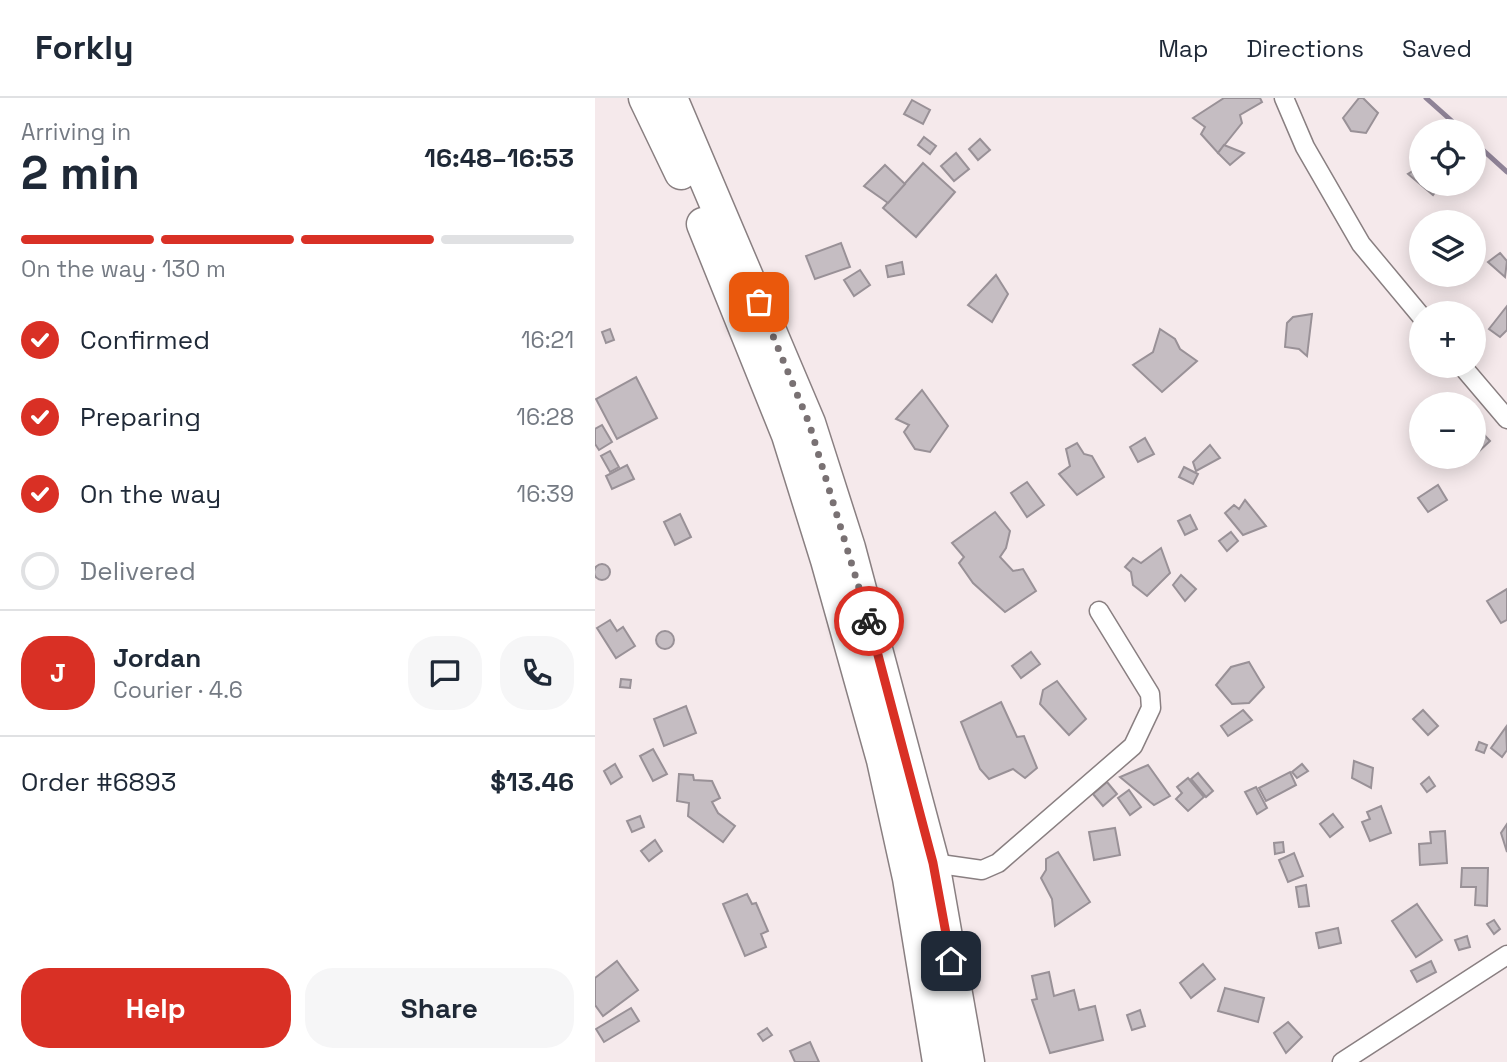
<!DOCTYPE html>
<html lang="en">
<head>
<meta charset="utf-8">
<style>
	body { margin:0; font-family:"Space Grotesk",sans-serif; background:#f6f6f7; color:#1f2937; height:100vh; display:flex; flex-direction:column; font-size:26px; white-space:nowrap }
	* { box-sizing:border-box; margin:0 }
	p { font-size:23px; color:#747a83 }
	.icon { flex:none; width:38px; height:38px; fill:none; stroke:currentColor; stroke-width:2; stroke-linecap:round; stroke-linejoin:round }
	.map { position:relative; flex:1; overflow:hidden }
	.panel { display:flex; flex-direction:column; background:#fff; width:595px }
	.panel>* { flex:none }
	.controls { position:absolute; left:814px; top:21px; display:grid; gap:14px }
	.controls a { display:grid; place-items:center; width:77px; height:77px; border-radius:50%; background:#fff; box-shadow:0 4px 18px #0003; font-size:35px }
	.pin { position:absolute; display:grid; place-items:center; width:60px; height:60px; color:#fff; margin:-30px; border-radius:14px; box-shadow:0 4px 10px #0006 }
	.courier { position:absolute; display:grid; place-items:center; width:70px; height:70px; margin:-35px; border:5px solid #d93025; border-radius:50%; background:#fff; color:#222; box-shadow:0 2px 9px #0007 }
	.summary em { font-style:normal; font-weight:800 }
	.summary div { display:flex; flex-direction:column-reverse }
	.summary { display:flex; align-items:center; justify-content:space-between; height:119px; padding:0 21px }
	h1 { font-size:46px; font-weight:800; line-height:52px }
	.bar { display:grid; grid-template-columns:repeat(4,1fr); gap:10px 7px; align-content:center; height:84px; padding:0 21px }
	.bar i { height:9px; border-radius:5px; background:#e0e1e3 }
	.bar .on { background:#d93025 }
	.bar p { grid-column:span 4 }
	.line { display:flex; align-items:center; gap:18px; padding:0 21px; border-top:2px solid #e0e1e3 }
	.line div { flex:1 }
	.round { display:grid; place-items:center; flex:none; width:74px; height:74px; border-radius:28px; background:#f6f6f7 }
	ol { padding:0 21px; list-style:none }
	li { display:flex; align-items:center; gap:21px; height:77px }
	li p { margin-inline-start:auto }
	li .icon { padding:7px; border-radius:50%; background:#d93025; color:#fff; stroke-width:4 }
	li:last-child { color:#747a83 }
	li i { width:38px; height:38px; border:4px solid #e0e1e3; border-radius:50% }
	.button { display:flex; gap:14px; margin-top:auto; padding:14px 21px }
	.button a { flex:1; height:80px; border-radius:28px; background:#d93025; color:#fff; font-size:28px; font-weight:800; line-height:80px; text-align:center }
	.button a+a { background:#f6f6f7; color:#1f2937 }
	header { display:flex; align-items:center; gap:42px; box-sizing:border-box; height:98px; padding:0 35px; background:#fff; border-bottom:2px solid #e0e1e3 }
	header strong { font-size:33px }
	nav { display:flex; gap:38px; margin-inline-start:auto; font-size:24px }
	main { display:flex; flex:1; min-height:0 }
	.map>svg:first-child { display:block }
	.lines { fill:none; stroke-linecap:round; stroke-linejoin:round }
	.stream { stroke:#8f8397; stroke-width:5 }
	.building { fill:#c5bdc2; stroke:#999197; stroke-width:2 }
	.street-casing { stroke:#897f81; stroke-width:21 }
	.highway-casing { stroke:#897f81; stroke-width:35 }
	.street { stroke:#fff; stroke-width:18 }
	.highway { stroke:#fff; stroke-width:32 }
	.done { stroke:#797173; stroke-width:7; stroke-dasharray:0 12.6 }
	.route { stroke:#d93025; stroke-width:9 }
</style>
</head>
<body>
<header>
<strong>Forkly</strong>
<nav><a>Map</a><a>Directions</a><a>Saved</a></nav>
</header>
<main>
<section class="panel">
<div class="summary"><div><h1>2 min</h1><p>Arriving in</p></div><em>16:48–16:53</em></div>
<div class="bar"><i class="on"></i><i class="on"></i><i class="on"></i><i></i><p>On the way · 130 m</p></div>
<ol>
<li><svg class="icon" aria-label="check" viewBox="0 0 24 24"><path d="M5 12l5 5 9-10"/></svg>Confirmed<p>16:21</p></li>
<li><svg class="icon" aria-label="check" viewBox="0 0 24 24"><path d="M5 12l5 5 9-10"/></svg>Preparing<p>16:28</p></li>
<li><svg class="icon" aria-label="check" viewBox="0 0 24 24"><path d="M5 12l5 5 9-10"/></svg>On the way<p>16:39</p></li>
<li><i></i>Delivered</li>
</ol>
<div class="line" style="height:126px"><b class="round" style="background:#d93025;color:#fff">J</b><div><b>Jordan</b><p>Courier · 4.6</p></div><a class="round"><svg class="icon" aria-label="chat" viewBox="0 0 24 24"><path d="M4 5h16v11H9l-5 4z"/></svg></a><a class="round"><svg class="icon" aria-label="phone" viewBox="0 0 24 24"><path d="M5 4h4l2 5-3 2q2 4 5 5l2-3 5 2v4C11 20 4 13 5 4z"/></svg></a></div>
<div class="line" style="height:91px"><div>Order #6893</div><b>$13.46</b></div>
<div class="button"><a>Help</a><a>Share</a></div>
</section>
<div class="map">
<svg width="912" height="964" viewBox="0 0 912 964">
	<rect width="100%" height="100%" fill="#f5e9eb"/>
	<g class="lines">
		<!-- stream -->
		<g class="stream">
			<polyline points="831,0 868,33"/>
			<polyline points="878,43 912,74"/>
		</g>
	</g>
	<!-- building -->
	<g class="building">
		<polygon points="665,0 667,4 645,17 647,25 623,55 606,36 610,29 598,20 629,0"/>
		<polygon points="764,0 768,0 783,15 771,35 756,33 748,20"/>
		<polygon points="317,2 335,12 328,26 309,16"/>
		<polygon points="329,39 341,48 335,56 323,47"/>
		<polygon points="385,41 395,52 383,62 374,51"/>
		<polygon points="629,47 649,55 635,67 623,55"/>
		<polygon points="361,55 374,71 359,83 346,68"/>
		<polygon points="328,65 360,94 321,139 288,110"/>
		<polygon points="290,67 310,86 293,105 269,88"/>
		<polygon points="823,70 826,72 826,86 846,86 838,97 813,76"/>
		<polygon points="246,145 255,169 220,181 211,158"/>
		<polygon points="905,155 912,163 910,179 893,164"/>
		<polygon points="307,164 309,176 293,179 291,168"/>
		<polygon points="265,172 275,187 259,198 249,182"/>
		<polygon points="401,177 413,196 397,224 373,207"/>
		<polygon points="912,208 912,232 905,239 894,231"/>
		<polygon points="717,216 712,258 704,251 690,249 692,225 698,219"/>
		<polygon points="15,231 19,242 11,245 7,234"/>
		<polygon points="565,231 580,241 585,251 602,263 567,294 538,267 558,254"/>
		<polygon points="41,279 62,320 22,341 1,301"/>
		<polygon points="327,292 353,328 335,354 320,351 309,334 314,327 301,321"/>
		<polygon points="878,325 895,343 878,359"/>
		<polygon points="7,327 17,344 4,352 0,346 0,331"/>
		<polygon points="550,340 559,356 543,364 535,349"/>
		<polygon points="482,345 489,356 497,358 509,379 482,397 464,376 475,368 471,351"/>
		<polygon points="615,347 625,360 601,373 598,364"/>
		<polygon points="15,353 24,369 15,374 6,358"/>
		<polygon points="32,367 39,381 17,391 11,378"/>
		<polygon points="589,369 603,376 598,386 584,379"/>
		<polygon points="432,384 449,407 432,419 416,395"/>
		<polygon points="843,387 852,402 833,414 823,400"/>
		<polygon points="650,402 671,428 648,437 630,415 639,407 644,411"/>
		<polygon points="400,414 415,433 411,450 405,459 418,473 428,471 441,493 410,514 378,485 364,465 369,459 357,445"/>
		<polygon points="85,416 96,439 80,447 69,424"/>
		<polygon points="595,417 602,431 590,437 583,423"/>
		<polygon points="636,434 643,443 632,453 624,443"/>
		<polygon points="566,450 575,475 552,498 538,487 536,474 530,469 538,460 546,465"/>
		<circle cx="7" cy="474" r="8"/>
		<polygon points="586,477 601,491 590,503 578,487"/>
		<polygon points="912,491 912,522 906,525 892,503"/>
		<polygon points="15,522 22,533 28,529 40,548 21,560 2,530"/>
		<circle cx="70" cy="542" r="9"/>
		<polygon points="436,554 445,566 426,580 417,568"/>
		<polygon points="654,564 669,589 654,605 637,606 621,587 636,569"/>
		<polygon points="26,581 36,582 35,590 25,589"/>
		<polygon points="462,583 491,621 474,637 445,606 448,592"/>
		<polygon points="406,604 422,639 429,638 442,670 430,680 418,671 394,681 385,671 366,624"/>
		<polygon points="91,608 101,635 69,648 59,621"/>
		<polygon points="648,612 657,622 633,638 626,628"/>
		<polygon points="828,612 843,628 833,637 818,621"/>
		<polygon points="911,629 912,652 907,659 896,650"/>
		<polygon points="884,644 892,647 889,655 881,652"/>
		<polygon points="58,651 72,676 58,683 45,658"/>
		<polygon points="759,663 778,670 776,690 757,680"/>
		<polygon points="20,666 27,679 16,686 9,673"/>
		<polygon points="707,666 713,673 702,680 697,674"/>
		<polygon points="553,667 575,698 559,707 525,679"/>
		<polygon points="695,674 701,687 671,703 664,690"/>
		<polygon points="603,675 618,693 611,699 596,681"/>
		<polygon points="84,676 98,677 99,682 117,683 125,700 117,704 123,715 140,728 128,744 93,718 94,705 82,703"/>
		<polygon points="834,679 840,688 832,694 826,686"/>
		<polygon points="593,680 609,699 593,713 581,701 587,695 582,689"/>
		<polygon points="512,684 522,696 508,708 498,696"/>
		<polygon points="661,689 672,710 662,716 650,694"/>
		<polygon points="534,692 546,709 535,717 523,700"/>
		<polygon points="786,708 796,735 775,743 767,724 775,721 772,714"/>
		<polygon points="738,716 748,729 735,739 725,726"/>
		<polygon points="45,718 49,729 37,734 32,723"/>
		<polygon points="912,726 912,754 906,735"/>
		<polygon points="520,730 525,757 499,762 494,734"/>
		<polygon points="850,733 852,765 825,767 824,746 836,745 835,734"/>
		<polygon points="60,742 67,753 54,763 46,753"/>
		<polygon points="688,744 689,754 680,756 679,745"/>
		<polygon points="463,754 495,804 460,828 457,801 446,780 451,772 451,761"/>
		<polygon points="699,755 708,778 693,784 684,762"/>
		<polygon points="867,770 893,770 892,808 880,807 881,789 866,789"/>
		<polygon points="711,787 714,808 704,809 701,789"/>
		<polygon points="152,796 157,806 161,805 173,833 166,836 171,849 150,858 128,806"/>
		<polygon points="822,806 847,842 821,859 797,823"/>
		<polygon points="899,822 905,831 899,836 892,826"/>
		<polygon points="743,830 746,845 724,850 721,835"/>
		<polygon points="872,838 875,849 864,852 860,842"/>
		<polygon points="22,863 43,892 8,918 0,907 0,880"/>
		<polygon points="836,863 841,874 822,884 816,873"/>
		<polygon points="608,866 620,881 596,900 585,885"/>
		<polygon points="454,874 459,898 479,892 484,912 500,908 508,942 455,955 437,902 442,901 437,878"/>
		<polygon points="630,890 669,900 663,924 623,913"/>
		<polygon points="36,910 44,923 9,944 1,931"/>
		<polygon points="545,912 550,928 537,932 532,917"/>
		<polygon points="693,924 707,939 691,955 679,935"/>
		<polygon points="172,930 177,937 168,943 163,936"/>
		<polygon points="215,944 224,964 200,964 195,953"/>
	</g>
	<g class="lines">
		<defs>
			<g id="street">
				<polyline points="689,0 710,49 766,146 826,218"/>
				<polyline points="867,268 912,321"/>
				<polyline points="338,765 387,772 403,765 538,648 556,610 555,596 504,513"/>
				<polyline points="747,964 912,857"/>
			</g>
			<g id="highway">
				<polyline points="50,0 86,75"/>
				<polyline points="76,0 214,325 254,450 338,765 373,964"/>
				<polyline points="108,126 193,337 232,462 288,662 314,780 344,964"/>
			</g>
		</defs>
		<!-- street casing -->
		<use href="#street" class="street-casing"/>
		<!-- highway casing -->
		<use href="#highway" class="highway-casing"/>
		<!-- street -->
		<use href="#street" class="street"/>
		<!-- highway -->
		<use href="#highway" class="highway"/>
	</g>
	<g class="lines">
		<!-- done -->
		<polyline class="done" points="164,204 214,325 274,523"/>
		<!-- route -->
		<polyline class="route" points="274,523 338,765 356,863"/>
	</g>
</svg>
<div class="controls">
<a><svg class="icon" aria-label="locate" viewBox="0 0 24 24"><circle cx="12" cy="12" r="6"/><path d="M12 2v4M12 18v4M2 12h4M18 12h4"/></svg></a>
<a><svg class="icon" aria-label="layers" viewBox="0 0 24 24"><path d="M12 4l9 5-9 5-9-5zM3 14l9 5 9-5"/></svg></a>
<a>+</a>
<a>−</a>
</div>
<div class="pin" style="left:164px;top:204px;background:#ea580c"><svg class="icon" aria-label="bag" viewBox="0 0 24 24"><path d="M5 8h14l-1 12H6zM9 8a3 3 0 0 1 6 0"/></svg></div>
<div class="pin" style="left:356px;top:863px;background:#1f2937"><svg class="icon" aria-label="home" viewBox="0 0 24 24"><path d="M3 11l9-7 9 7M6 9v11h12V9"/></svg></div>
<div class="courier" style="left:274px;top:523px"><svg class="icon" aria-label="bike" viewBox="0 0 24 24"><circle cx="6" cy="16" r="4"/><circle cx="18" cy="16" r="4"/><path d="M6 16l4-8h5l3 8M10 8l3 8H6M13 5h3"/></svg></div>
</div>
</main>
</body>
</html>
